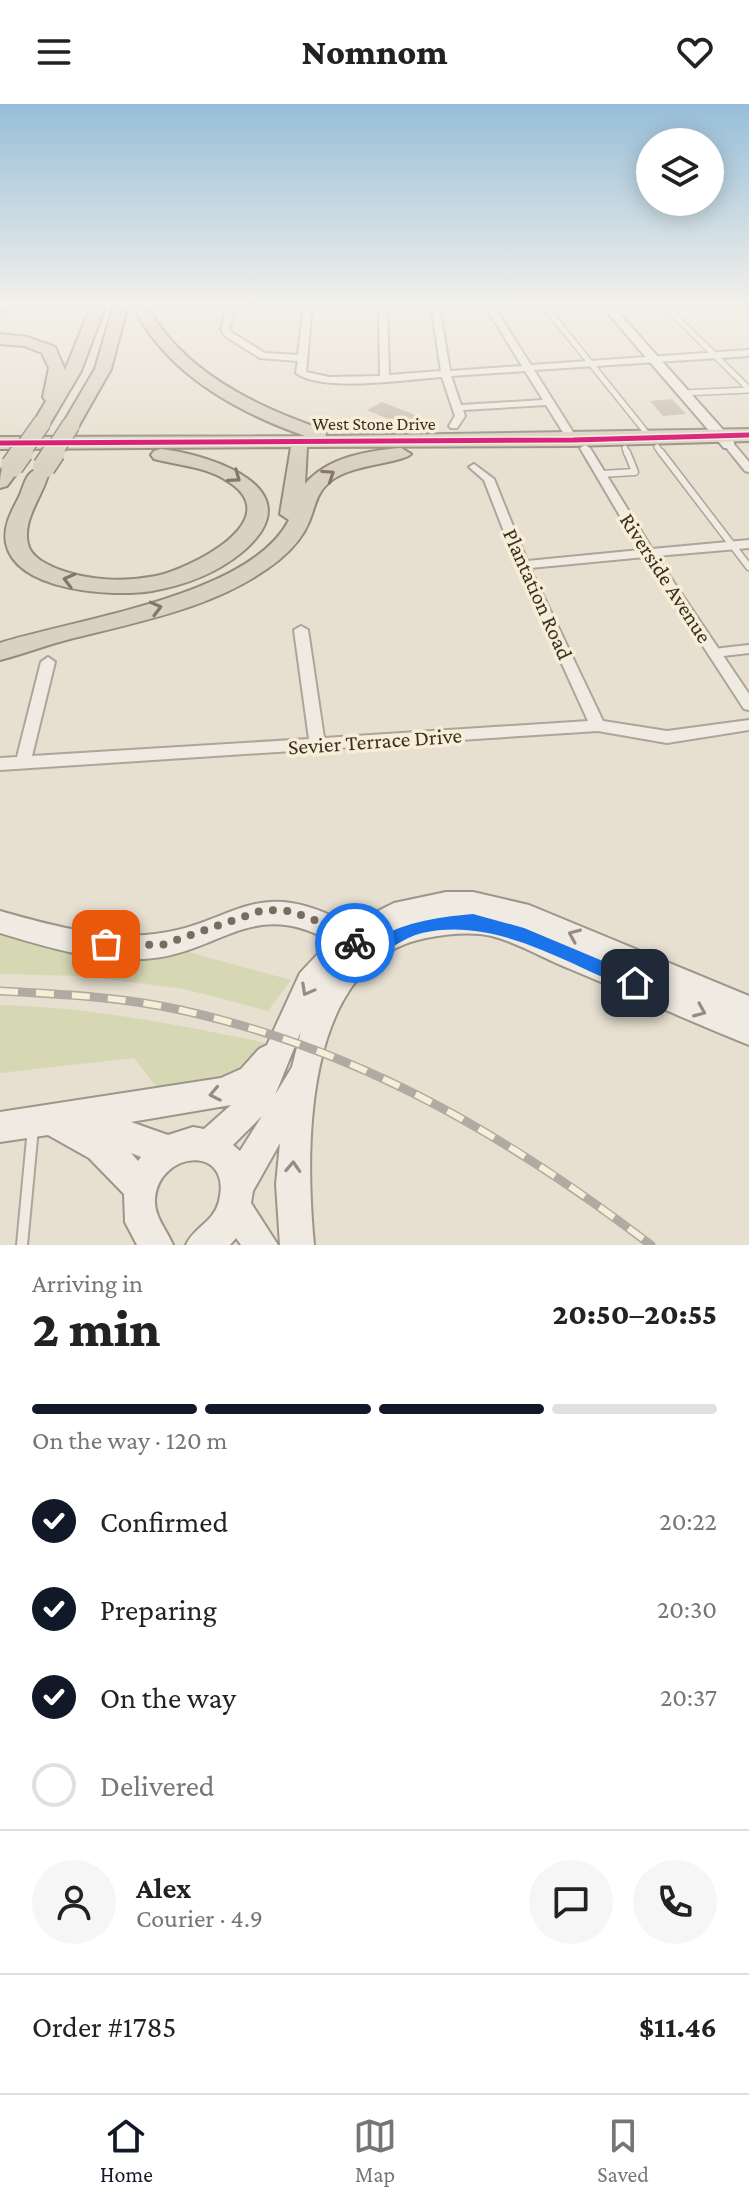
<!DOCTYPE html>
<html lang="en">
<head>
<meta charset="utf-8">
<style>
	body { margin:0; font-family:"Crimson Pro",serif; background:#f6f6f6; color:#222; height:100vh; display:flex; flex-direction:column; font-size:30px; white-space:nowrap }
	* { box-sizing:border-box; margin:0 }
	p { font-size:26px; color:#767676 }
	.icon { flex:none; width:44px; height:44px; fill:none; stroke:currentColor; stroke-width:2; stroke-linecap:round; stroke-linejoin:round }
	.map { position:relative; height:1141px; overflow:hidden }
	.side { display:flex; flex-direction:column; background:#fff; flex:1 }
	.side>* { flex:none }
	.fabs { position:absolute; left:636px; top:24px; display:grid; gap:16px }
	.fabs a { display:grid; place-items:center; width:88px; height:88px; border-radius:50%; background:#fff; box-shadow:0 4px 20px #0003; font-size:40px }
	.pin { position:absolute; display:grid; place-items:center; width:68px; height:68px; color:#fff; margin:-34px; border-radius:16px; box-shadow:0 4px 12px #0006 }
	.courier { position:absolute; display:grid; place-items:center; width:80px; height:80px; margin:-40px; border:6px solid #1a73e8; border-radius:50%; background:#fff; color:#222; box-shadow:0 2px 10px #0007 }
	.head em { font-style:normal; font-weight:800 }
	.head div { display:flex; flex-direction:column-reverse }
	.head { display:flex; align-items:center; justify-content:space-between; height:136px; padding:0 32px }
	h1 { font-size:52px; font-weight:800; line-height:60px }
	.bar { display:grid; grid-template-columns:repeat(4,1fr); gap:12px 8px; align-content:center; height:96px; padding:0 32px }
	.bar i { height:10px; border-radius:6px; background:#e0e0e0 }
	.bar .current { background:#111827 }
	.bar p { grid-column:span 4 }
	.line { display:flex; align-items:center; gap:20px; padding:0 32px; border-top:2px solid #e0e0e0 }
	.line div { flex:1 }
	.round { display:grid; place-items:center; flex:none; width:84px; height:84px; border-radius:42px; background:#f6f6f6 }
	ol { padding:0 32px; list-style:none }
	li { display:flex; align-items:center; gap:24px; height:88px }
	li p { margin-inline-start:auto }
	li .icon { padding:8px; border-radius:50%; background:#111827; color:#fff; stroke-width:4 }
	li:last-child { color:#767676 }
	li i { width:44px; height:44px; border:4px solid #e0e0e0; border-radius:50% }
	header { display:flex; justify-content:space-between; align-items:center; height:104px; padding:0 32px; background:#fff; font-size:36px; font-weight:800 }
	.tabs { display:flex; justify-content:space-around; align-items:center; height:112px; border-top:2px solid #e0e0e0; background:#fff; font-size:22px; color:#767676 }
	.tabs a { display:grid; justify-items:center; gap:4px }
	.tabs .current { color:#111827 }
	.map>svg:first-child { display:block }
	.green { fill:#d6d7b3 }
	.building { fill:#cbbfb2 }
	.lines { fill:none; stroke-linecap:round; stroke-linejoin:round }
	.lane-far3-casing { stroke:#ada599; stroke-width:8 }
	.lane-far2-casing { stroke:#ada599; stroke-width:9 }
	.lane-far1-casing { stroke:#ada599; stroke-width:12 }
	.lane-casing { stroke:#ada599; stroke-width:14 }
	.street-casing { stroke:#ada599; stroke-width:4 }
	.secondary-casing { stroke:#9c958a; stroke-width:4 }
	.highway-casing { stroke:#928b80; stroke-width:4 }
	.lane-far3 { stroke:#efebe3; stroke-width:5 }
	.lane-far2 { stroke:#efebe3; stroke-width:6 }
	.lane-far1 { stroke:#efebe3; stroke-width:8 }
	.lane { stroke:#efebe3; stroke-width:10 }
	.street { fill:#efebe3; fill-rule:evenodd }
	.secondary { fill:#efebe3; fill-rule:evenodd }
	.highway { fill:#dad1c2; fill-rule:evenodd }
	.rail-casing { stroke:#afaaa2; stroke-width:9 }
	.rail { stroke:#f7eed8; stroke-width:6; stroke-dasharray:18; stroke-linecap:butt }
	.highway-bridge-far1-casing { stroke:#928b80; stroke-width:20; stroke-linecap:butt }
	.highway-bridge-casing { stroke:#928b80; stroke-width:25; stroke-linecap:butt }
	.highway-bridge-far1 { stroke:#dad1c2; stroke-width:17 }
	.highway-bridge { stroke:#dad1c2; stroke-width:22 }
	.cycleway-casing { stroke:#f7eed8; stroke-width:8 }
	.cycleway { stroke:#d6006c; stroke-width:5 }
	.oneway { stroke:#847769 }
	.oneway2 { stroke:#968c82 }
	.route { fill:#1a73e8 }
	.done { stroke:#786c5e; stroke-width:8; stroke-dasharray:0 14.4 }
	.labels { text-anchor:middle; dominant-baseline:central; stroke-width:7; stroke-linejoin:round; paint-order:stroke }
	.far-street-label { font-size:18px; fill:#3d2e20; stroke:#f7eed8 }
	.street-label { font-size:22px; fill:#3d2e20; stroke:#f7eed8 }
</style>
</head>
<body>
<header><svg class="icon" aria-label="menu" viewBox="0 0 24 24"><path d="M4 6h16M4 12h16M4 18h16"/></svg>Nomnom<svg class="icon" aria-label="heart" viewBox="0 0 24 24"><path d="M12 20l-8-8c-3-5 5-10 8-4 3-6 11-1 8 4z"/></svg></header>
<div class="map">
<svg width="749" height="1141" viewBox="0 0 749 1141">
	<rect width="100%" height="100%" fill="#e7e0d1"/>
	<!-- green -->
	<g class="green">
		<polygon points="0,818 162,841 291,876 268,907 184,885 82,872 0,870"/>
		<path d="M0,901c93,2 185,21 276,40l-25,34 -94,9 -23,-30 -134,15z"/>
	</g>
	<!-- building -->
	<g class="building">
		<polygon points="672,295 686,310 663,312 650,297"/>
		<polygon points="382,298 418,312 402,321 367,306"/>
	</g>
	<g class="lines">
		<defs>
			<g id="lane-far3">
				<polyline points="543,200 649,332"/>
				<polyline points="663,200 749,285"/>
				<polyline points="683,289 749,286"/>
				<polyline points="657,343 662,350"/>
				<polyline points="625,344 627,350"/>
			</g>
			<g id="lane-far2">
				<polyline points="661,348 749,463"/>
				<polyline points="600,370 635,368 627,348"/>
				<polyline points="740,546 749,545"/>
			</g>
			<polyline id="lane-far1" points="714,549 749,545"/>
			<polyline id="lane" points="22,1141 33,1024"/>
			<g id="street">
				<path d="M228,200h8l-7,25 2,3 34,21 33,2 6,-51h8l-6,68 23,5 51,-1 -1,-72h8l2,71 52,-4 -10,-67h8l11,67 72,-5 -38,-62h8l39,61 218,-15v6l-215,14 44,70 -5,3 -4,-1 -23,-37 -83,5 2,6 -8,12h-6l-2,-2 6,-10 -13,-39c-33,2 -120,16 -146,-4l2,-12 -38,-3 -35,-22 -4,-7zM525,267l18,29 -82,5 -10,-29z"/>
				<polygon points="739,200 747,200 749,207"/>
				<polygon points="729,338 733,339 749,358 749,368 745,367 724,341"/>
				<polygon points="585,341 590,344 652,445 749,436 749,444 656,452 749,590 749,606 744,605 645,453 530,464 603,617 667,627 749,616 749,626 667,639 598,627 0,666 0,654 17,653 41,558 48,553 55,558 32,652 309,635 294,526 301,522 308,526 324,634 588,617 517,461 484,376 469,363 474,360 494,375 527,457 640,446 580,344"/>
			</g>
			<g id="secondary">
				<polygon points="600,200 611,200 734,338 734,344 724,344"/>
				<path d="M446,788h27l56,13 220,91v49c-60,-24 -119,-51 -179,-76 -25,-10 -52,-26 -78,-33 -21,-5 -45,-2 -66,2 -124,24 -121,211 -112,307h-34l-4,-61 4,-41 -27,48 -2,12 27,42h-37l-5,-7 -6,7h-44c8,-18 28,-23 33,-44 14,-58 -61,-50 -64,-2 -1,18 12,31 18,46h-36l-12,-23 -1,-28 -35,-36 -41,-23 -48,7v-30l221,-34 20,-9 18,-20 8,-4 33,-72 30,-32c-78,-45 -112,14 -186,18 -49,3 -98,-12 -144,-26v-22c46,13 96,27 145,24 89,-6 105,-65 205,-10l44,-22zM301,927l-9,36 -17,28zM231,1001l-27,24 -11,-2 -25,8 -37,-13zM262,1012l-22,35 -7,-6zM131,1049l10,4 -3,4z"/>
			</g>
			<g id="highway">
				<polygon points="0,200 21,200 0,209"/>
				<polygon points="92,200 106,200 81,267 48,323 36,323 33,319 46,297 43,293 49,264 42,249 24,242 0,240 0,230 27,233 55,243 65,266"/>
				<polygon points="114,200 128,200 111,265 77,325 65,325 62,321 95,265"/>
				<path d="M132,200h14c35,67 110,103 179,126l1,6 423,-7v12l-176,5 -266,1 -2,37c23,-27 62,-33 96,-36l10,6c-8,9 -58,10 -79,26 -16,12 -16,25 -23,42 -6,15 -18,28 -30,38 -59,47 -138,61 -209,79 -24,6 -46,15 -70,21v-17c76,-24 251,-47 289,-123l-9,-6 11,-67 -291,2v-12l305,-1c-69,-24 -141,-64 -173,-132z"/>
				<path d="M161,345c52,6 156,41 80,104 -26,21 -56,32 -89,38 -38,6 -136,1 -146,-48 -3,-16 5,-31 13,-46 5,-10 6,-25 19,-28l10,6c-6,22 -26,45 -20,69 3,14 20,21 32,26 30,11 65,12 96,6 33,-7 132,-55 73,-94 -23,-16 -49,-16 -75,-23l-3,-4 3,-4z"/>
				<path d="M12,356l10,6 -15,20 -7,2c0,-13 0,-24 12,-28z"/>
			</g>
		</defs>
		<!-- lane-far3 casing -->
		<use href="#lane-far3" class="lane-far3-casing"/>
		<!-- lane-far2 casing -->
		<use href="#lane-far2" class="lane-far2-casing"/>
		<!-- lane-far1 casing -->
		<use href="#lane-far1" class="lane-far1-casing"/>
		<!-- lane casing -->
		<use href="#lane" class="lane-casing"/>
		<!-- street casing -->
		<use href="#street" class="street-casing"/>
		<!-- secondary casing -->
		<use href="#secondary" class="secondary-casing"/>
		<!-- highway casing -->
		<use href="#highway" class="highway-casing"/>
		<!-- lane-far3 -->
		<use href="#lane-far3" class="lane-far3"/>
		<!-- lane-far2 -->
		<use href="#lane-far2" class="lane-far2"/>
		<!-- lane-far1 -->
		<use href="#lane-far1" class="lane-far1"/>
		<!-- lane -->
		<use href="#lane" class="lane"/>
		<!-- street -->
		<use href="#street" class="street"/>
		<!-- secondary -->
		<use href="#secondary" class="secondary"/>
		<!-- highway -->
		<use href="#highway" class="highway"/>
		<defs>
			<path id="rail" d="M0,887c61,3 122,6 181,19 180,40 325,125 470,235"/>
		</defs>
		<!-- rail casing -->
		<use href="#rail" class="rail-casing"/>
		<!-- rail -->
		<use href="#rail" class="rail"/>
		<defs>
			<g id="highway-bridge-far1">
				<polyline points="20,350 42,319"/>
				<polyline points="52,350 71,321"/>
			</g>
			<g id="highway-bridge">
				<polyline points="12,362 22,348"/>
				<polyline points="44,363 54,348"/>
			</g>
		</defs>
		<!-- highway-bridge-far1 casing -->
		<use href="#highway-bridge-far1" class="highway-bridge-far1-casing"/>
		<!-- highway-bridge casing -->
		<use href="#highway-bridge" class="highway-bridge-casing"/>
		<!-- highway-bridge-far1 -->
		<use href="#highway-bridge-far1" class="highway-bridge-far1"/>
		<!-- highway-bridge -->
		<use href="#highway-bridge" class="highway-bridge"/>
		<defs>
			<polyline id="cycleway" points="0,339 573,336 749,331"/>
		</defs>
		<!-- cycleway casing -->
		<use href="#cycleway" class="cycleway-casing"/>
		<!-- cycleway -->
		<use href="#cycleway" class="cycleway"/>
	</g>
	<!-- one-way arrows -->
	<defs><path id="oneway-chevron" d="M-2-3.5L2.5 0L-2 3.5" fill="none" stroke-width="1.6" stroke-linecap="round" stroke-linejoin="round" transform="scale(2)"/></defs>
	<g class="oneway">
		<use href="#oneway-chevron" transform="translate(329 371) rotate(-33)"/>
		<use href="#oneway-chevron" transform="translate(235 373) rotate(36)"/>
		<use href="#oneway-chevron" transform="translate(69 476) rotate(-165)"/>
		<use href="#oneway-chevron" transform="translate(156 504) rotate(-15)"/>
	</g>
	<g class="oneway2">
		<use href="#oneway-chevron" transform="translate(574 831) rotate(-157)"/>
		<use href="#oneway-chevron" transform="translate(307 886) rotate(119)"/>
		<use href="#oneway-chevron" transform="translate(700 907) rotate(23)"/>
		<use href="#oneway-chevron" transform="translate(215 990) rotate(169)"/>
		<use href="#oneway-chevron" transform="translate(293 1063) rotate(-87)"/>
	</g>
	<!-- sky -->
	<linearGradient id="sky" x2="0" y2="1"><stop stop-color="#96bed9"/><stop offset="0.56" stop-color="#f4f1ea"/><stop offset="1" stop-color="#f4f1ea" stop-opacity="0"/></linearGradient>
	<rect width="749" height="359" fill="url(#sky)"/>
	<!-- route -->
	<path class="route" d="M473,810l51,14 117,49 3,6 -3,5 -6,3c-67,-26 -138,-75 -213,-58 -20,5 -36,20 -56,27l-17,-12 -3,-5 9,-8 12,8c38,-21 64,-25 106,-29z"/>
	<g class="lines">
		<!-- done -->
		<polyline class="done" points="106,840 162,841 263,806 290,807 317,817 355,839"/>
	</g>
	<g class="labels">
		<!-- far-street labels -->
		<g class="far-street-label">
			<text x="374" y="320">West Stone Drive</text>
		</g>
		<!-- street labels -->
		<g class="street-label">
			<text transform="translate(666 474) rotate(57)">Riverside Avenue</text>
			<text transform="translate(538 490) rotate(66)">Plantation Road</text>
			<text transform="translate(375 637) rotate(-4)">Sevier Terrace Drive</text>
		</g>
	</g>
</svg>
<div class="fabs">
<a><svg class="icon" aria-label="layers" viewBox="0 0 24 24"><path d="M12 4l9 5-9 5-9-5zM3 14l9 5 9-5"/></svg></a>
</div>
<div class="pin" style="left:106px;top:840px;background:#ea580c"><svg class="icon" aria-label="bag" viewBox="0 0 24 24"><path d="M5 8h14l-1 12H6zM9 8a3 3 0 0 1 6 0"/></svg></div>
<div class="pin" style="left:635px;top:879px;background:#1f2937"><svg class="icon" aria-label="home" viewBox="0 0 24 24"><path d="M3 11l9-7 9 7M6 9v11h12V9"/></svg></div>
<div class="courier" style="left:355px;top:839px"><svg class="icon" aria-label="bike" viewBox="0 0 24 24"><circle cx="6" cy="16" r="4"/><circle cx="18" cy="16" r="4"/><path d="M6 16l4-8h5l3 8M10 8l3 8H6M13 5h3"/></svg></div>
</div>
<section class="side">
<div class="head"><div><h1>2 min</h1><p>Arriving in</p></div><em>20:50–20:55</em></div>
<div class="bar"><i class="current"></i><i class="current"></i><i class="current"></i><i></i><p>On the way · 120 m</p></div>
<ol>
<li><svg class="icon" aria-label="check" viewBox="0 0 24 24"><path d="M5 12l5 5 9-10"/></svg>Confirmed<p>20:22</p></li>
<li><svg class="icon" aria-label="check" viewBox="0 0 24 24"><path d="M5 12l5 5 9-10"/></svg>Preparing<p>20:30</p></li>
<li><svg class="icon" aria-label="check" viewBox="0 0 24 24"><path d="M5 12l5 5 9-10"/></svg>On the way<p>20:37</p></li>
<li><i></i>Delivered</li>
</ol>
<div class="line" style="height:144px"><a class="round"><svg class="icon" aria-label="person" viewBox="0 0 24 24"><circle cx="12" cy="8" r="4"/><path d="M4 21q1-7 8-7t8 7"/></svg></a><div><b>Alex</b><p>Courier · 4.9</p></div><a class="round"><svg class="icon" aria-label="chat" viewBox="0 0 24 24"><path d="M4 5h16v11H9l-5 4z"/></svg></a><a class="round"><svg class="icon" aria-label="phone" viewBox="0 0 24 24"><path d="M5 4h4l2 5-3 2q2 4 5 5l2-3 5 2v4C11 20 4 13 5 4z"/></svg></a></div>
<div class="line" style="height:104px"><div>Order #1785</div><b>$11.46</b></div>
</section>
<nav class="tabs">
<a class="current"><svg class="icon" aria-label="home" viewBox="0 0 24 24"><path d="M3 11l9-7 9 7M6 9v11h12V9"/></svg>Home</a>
<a><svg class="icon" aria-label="map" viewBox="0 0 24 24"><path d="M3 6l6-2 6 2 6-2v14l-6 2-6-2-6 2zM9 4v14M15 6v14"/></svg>Map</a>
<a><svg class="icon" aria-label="saved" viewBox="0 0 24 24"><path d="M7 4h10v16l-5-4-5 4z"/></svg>Saved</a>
</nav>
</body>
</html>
